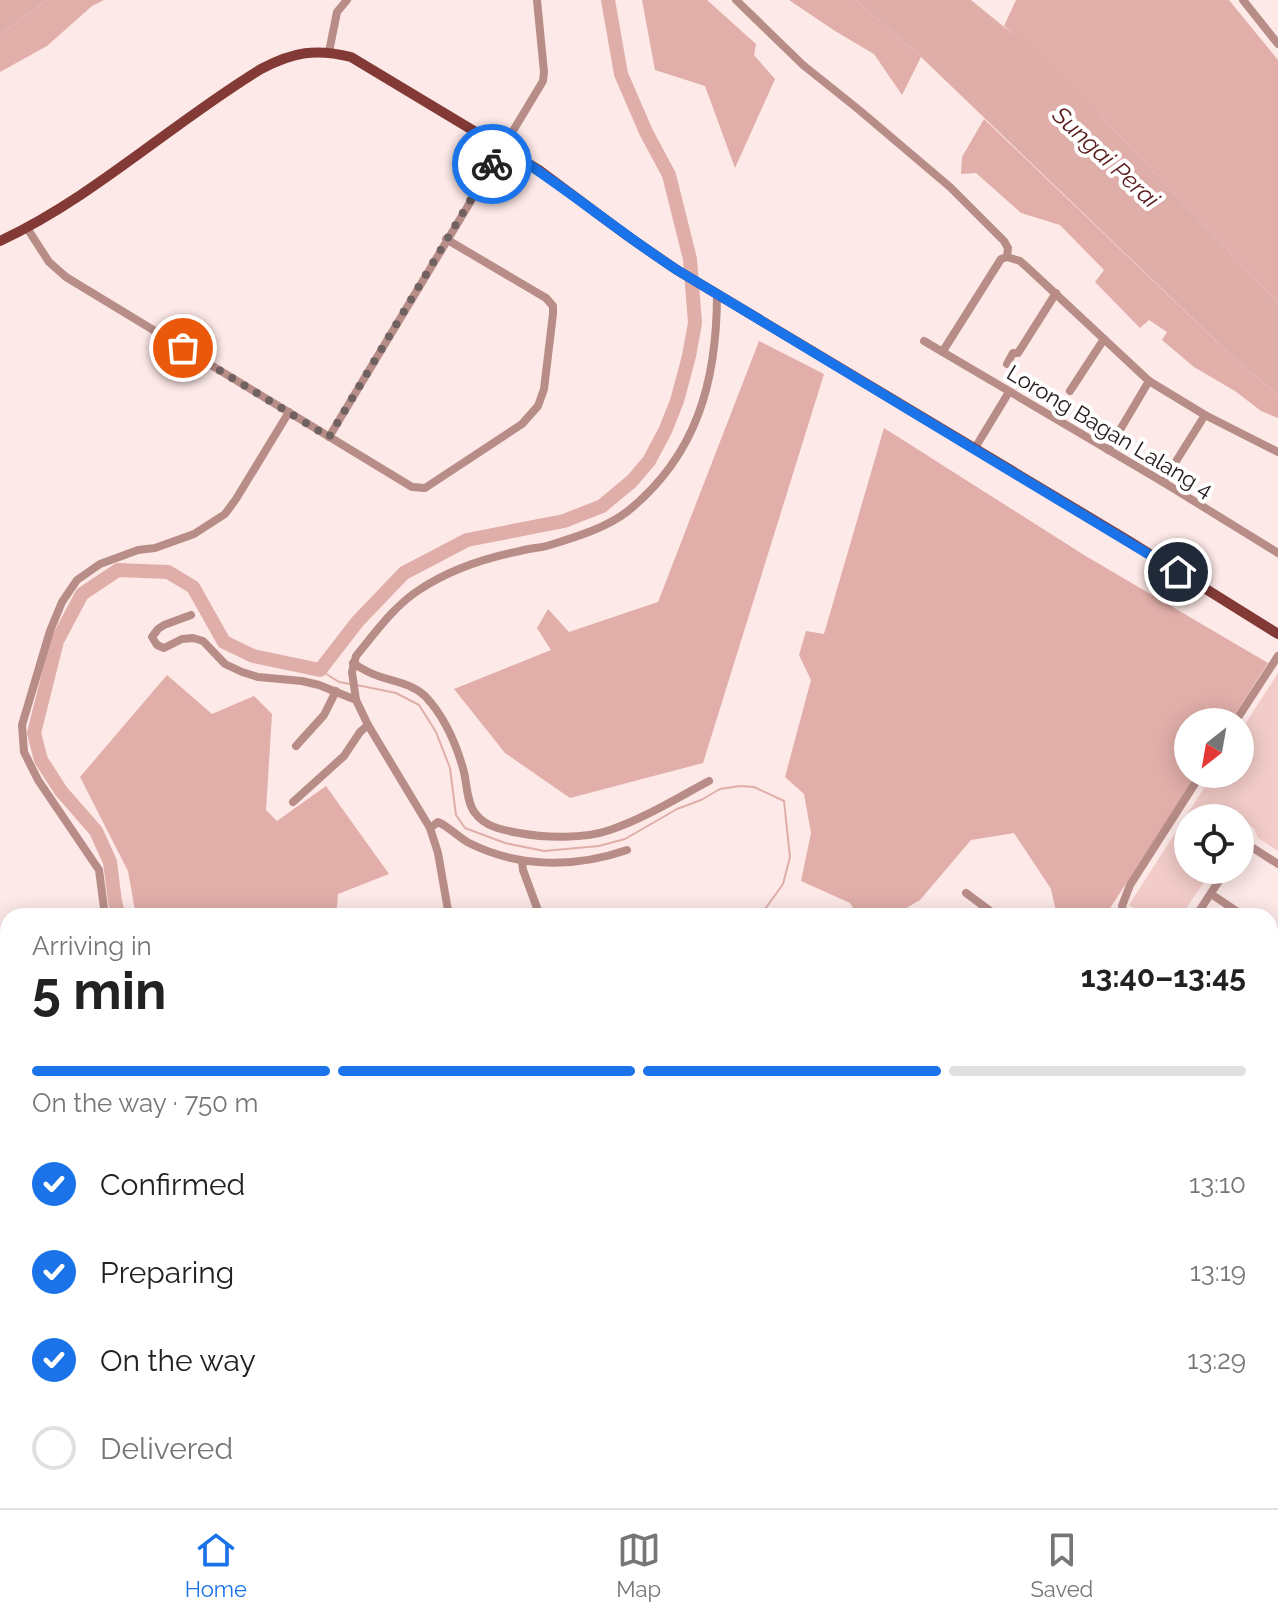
<!DOCTYPE html>
<html lang="en">
<head>
<meta charset="utf-8">
<style>
	body { margin:0; font-family:Raleway,sans-serif; background:#f6f6f6; color:#222; height:100vh; display:flex; flex-direction:column; font-size:30px; white-space:nowrap }
	* { box-sizing:border-box; margin:0 }
	p { font-size:26px; color:#767676 }
	.icon { flex:none; width:44px; height:44px; fill:none; stroke:currentColor; stroke-width:2; stroke-linecap:round; stroke-linejoin:round }
	.map { position:relative; flex:1; overflow:hidden }
	.drawer { position:absolute; left:0px; top:908px; width:1278px; height:600px; display:flex; flex-direction:column; background:#fff; border-radius:24px 24px 0 0; box-shadow:0 4px 20px #0003 }
	.drawer>* { flex:none }
	.needle { width:52px; rotate:211deg }
	.buttons { position:absolute; left:1174px; top:708px; display:grid; gap:16px }
	.buttons a { display:grid; place-items:center; width:80px; height:80px; border-radius:50%; background:#fff; box-shadow:0 4px 20px #0003; font-size:40px }
	.pin { position:absolute; display:grid; place-items:center; width:68px; height:68px; color:#fff; margin:-34px; border:4px solid #fff; border-radius:50%; box-shadow:0 2px 8px #0007 }
	.courier { position:absolute; display:grid; place-items:center; width:80px; height:80px; margin:-40px; border:6px solid #1a73e8; border-radius:50%; background:#fff; color:#222; box-shadow:0 2px 10px #0007 }
	.summary em { font-style:normal; font-weight:700 }
	.summary div { display:flex; flex-direction:column-reverse }
	.summary { display:flex; align-items:center; justify-content:space-between; height:136px; padding:0 32px }
	h1 { font-size:52px; font-weight:700; line-height:60px }
	.bar { display:grid; grid-template-columns:repeat(4,1fr); gap:12px 8px; align-content:center; height:96px; padding:0 32px }
	.bar i { height:10px; border-radius:6px; background:#e0e0e0 }
	.bar .selected { background:#1a73e8 }
	.bar p { grid-column:span 4 }
	ol { padding:0 32px; list-style:none }
	li { display:flex; align-items:center; gap:24px; height:88px }
	li p { margin-inline-start:auto }
	li .icon { padding:8px; border-radius:50%; background:#1a73e8; color:#fff; stroke-width:4 }
	li:last-child { color:#767676 }
	li i { width:44px; height:44px; border:4px solid #e0e0e0; border-radius:50% }
	.dock { display:flex; justify-content:space-around; align-items:center; height:112px; border-top:2px solid #e0e0e0; background:#fff; font-size:22px; color:#767676 }
	.dock a { display:grid; justify-items:center; gap:4px }
	.dock .selected { color:#1a73e8 }
	.map>svg:first-child { display:block }
	.green { fill:#f2ccc8 }
	.forest { fill:#e1aea9 }
	.water { fill:#e0aea9 }
	.lines { fill:none; stroke-linecap:round; stroke-linejoin:round }
	.stream { stroke:#e0aea9; stroke-width:2 }
	.river { stroke:#e0aea9; stroke-width:14 }
	.minor { stroke:#b88d88; stroke-width:8 }
	.major { stroke:#833a36; stroke-width:10 }
	.done { stroke:#6f6261; stroke-width:8; stroke-dasharray:0 14.4 }
	.route { stroke:#1a73e8; stroke-width:10 }
	.labels { text-anchor:middle; dominant-baseline:central; stroke-width:8; stroke-linejoin:round; paint-order:stroke }
	.street-label { font-size:22px; fill:#231a19; stroke:#fff }
	.water-label { font-size:24px; font-style:italic; fill:#591c1b; stroke:#fff }
</style>
</head>
<body>
<div class="map">
<svg width="1278" height="1508" viewBox="0 0 1278 1508">
	<rect width="100%" height="100%" fill="#fde9e7"/>
	<!-- green -->
	<polygon class="green" points="1278,673 1278,851 1258,838 1254,829 1245,821 1240,828 1240,818 1188,818 1188,870 1212,870 1181,916 1144,916 1129,905 1213,774 1240,774 1240,732"/>
	<!-- forest -->
	<g class="forest">
		<polygon points="47,0 104,0 92,6 47,46 0,72 0,35"/>
		<polygon points="642,0 707,0 756,44 754,55 775,79 735,168 705,86 655,70"/>
		<polygon points="789,0 855,0 921,57 902,95 874,54 835,31"/>
		<polygon points="1016,0 1229,0 1278,60 1278,303 1102,117 1004,26"/>
		<polygon points="984,119 1239,363 1278,395 1278,418 1261,411 1235,391 1194,367 1162,340 1167,332 1149,320 1140,328 1095,282 1104,270 1060,225 1021,213 976,173 961,174 962,157"/>
		<polygon points="759,341 824,374 703,763 570,798 505,753 454,689 551,650 537,628 548,609 569,632 658,602"/>
		<polygon points="884,428 1084,555 1268,663 1230,722 1188,722 1188,774 1197,774 1105,916 1057,916 1051,889 1014,833 971,840 920,900 893,916 858,916 850,903 801,881 811,833 804,794 785,777 811,680 799,655 806,631 824,634"/>
		<polygon points="167,675 212,714 254,696 272,714 266,810 277,821 326,786 389,874 338,894 336,916 136,916 128,871 80,777"/>
		<polygon points="8,1131 8,1201 0,1209 0,1136"/>
		<polygon points="273,1500 359,1500 357,1508 268,1508"/>
		<polygon points="497,1500 777,1500 784,1508 490,1508"/>
	</g>
	<!-- water -->
	<g class="water">
		<polygon points="0,0 47,0 0,35"/>
		<polygon points="855,0 971,0 1035,52 1102,117 1278,303 1278,395 1239,363 921,57"/>
	</g>
	<g class="lines">
		<!-- stream -->
		<g class="stream">
			<polyline points="320,670 339,682 350,684"/>
			<polyline points="357,685 396,693 419,705 436,732 450,768 456,815 465,828 505,843 544,851 599,846 625,839 677,809 701,800 720,789 740,786 754,787 784,801 790,857 783,884 760,916"/>
			<polyline points="797,1500 815,1508"/>
		</g>
		<!-- river -->
		<g class="river">
			<polyline points="119,916 115,902 110,862 96,831 61,791 41,760 34,733 57,641 82,594 118,570 168,572 193,587 224,642 253,656 320,670 358,621 404,573 467,540 564,521 602,506 632,481 649,461 665,431 677,401 689,356 695,323 690,259 669,175 646,132 621,74 608,0"/>
			<polyline points="228,1508 233,1500"/>
		</g>
		<!-- minor -->
		<g class="minor">
			<polyline points="736,0 803,65 858,109 950,187 1004,241 1008,248 1007,257"/>
			<polyline points="1243,0 1278,44"/>
			<polyline points="329,52 337,12 347,0"/>
			<polyline points="27,228 49,262 66,277 412,487 425,488 522,424 538,406 544,389 553,314 553,306 546,298 446,239"/>
			<polyline points="1007,257 1020,261 1029,269 1149,381 1205,415 1278,452"/>
			<polyline points="924,341 1163,482 1278,553"/>
			<polyline points="943,351 1001,259 1007,257"/>
			<polyline points="1007,364 1013,353 1018,353 1056,293"/>
			<polyline points="1070,391 1104,339"/>
			<polyline points="329,437 543,81 544,72 537,0"/>
			<polyline points="975,448 1009,392"/>
			<polyline points="1108,450 1149,381"/>
			<polyline points="1163,482 1205,415"/>
			<polyline points="191,615 164,625 158,629 152,637 157,645 164,648 182,639 193,638 203,641 225,664 242,672 258,677 302,681 319,685 356,700"/>
			<path d="M353,663c9,6 18,11 28,14 16,5 31,7 44,19 19,20 32,50 39,76 3,13 3,31 11,41 10,14 28,17 44,20 26,5 65,6 91,-3 35,-12 67,-32 99,-49"/>
			<polyline points="1235,722 1278,656"/>
			<polyline points="296,746 324,715 336,691"/>
			<polyline points="293,802 344,756 360,732 368,725"/>
			<path d="M430,828l8,-6c10,4 20,15 31,21 50,25 106,25 158,7"/>
			<polyline points="1240,849 1242,845 1250,846 1278,864"/>
			<polyline points="522,861 523,870 540,916"/>
			<polyline points="966,893 997,916"/>
			<polyline points="1211,894 1244,916"/>
			<polyline points="105,916 99,870 38,780 24,752 22,725 50,631 62,602 77,580 100,564 138,550 155,548 194,534 225,514 236,499 289,412"/>
			<path d="M449,916l-11,-63 -8,-25 -62,-103 -12,-25 -4,-28 4,-16c19,-23 38,-50 63,-66 30,-20 66,-32 101,-39 10,-3 21,-3 30,-6 26,-8 56,-17 78,-34 69,-56 89,-130 89,-217"/>
			<polyline points="792,916 797,916"/>
			<polyline points="1123,916 1122,906 1130,885 1201,774"/>
			<polyline points="1196,916 1226,870"/>
			<polyline points="1270,933 1278,938"/>
			<polyline points="1270,1009 1278,1015"/>
			<polyline points="1270,1085 1278,1090"/>
			<polyline points="1270,1157 1278,1162"/>
			<polyline points="1270,1235 1278,1223"/>
			<polyline points="1270,1285 1278,1291"/>
			<polyline points="1270,1386 1278,1395"/>
			<path d="M810,1500c16,8 26,8 42,0"/>
			<polyline points="211,1508 216,1500"/>
			<polyline points="370,1508 372,1500"/>
		</g>
		<!-- major -->
		<g class="major">
			<path d="M0,241c94,-44 172,-118 261,-172 32,-17 55,-21 90,-12l188,113 90,67 48,33 452,271 149,93"/>
			<polyline points="1270,1463 1278,1452"/>
			<polyline points="1241,1508 1246,1500"/>
		</g>
	</g>
	<g class="lines">
		<!-- done -->
		<polyline class="done" points="183,348 329,437 492,164"/>
		<!-- route -->
		<path class="route" d="M492,164l10,-17c61,38 115,84 175,123l501,302"/>
	</g>
	<g class="labels">
		<!-- street labels -->
		<g class="street-label">
			<text transform="translate(1110 431) rotate(31)">Lorong Bagan Lalang 4</text>
		</g>
		<!-- water labels -->
		<g class="water-label">
			<text transform="translate(1106 157) rotate(43)">Sungai Perai</text>
		</g>
	</g>
</svg>
<div class="buttons">
<a><svg class="needle" viewBox="-14 -14 28 28"><path d="M0-13l5 13h-10z" fill="#e53935"/><path d="M0 13l5-13h-10z" fill="#767676"/></svg></a>
<a><svg class="icon" aria-label="locate" viewBox="0 0 24 24"><circle cx="12" cy="12" r="6"/><path d="M12 2v4M12 18v4M2 12h4M18 12h4"/></svg></a>
</div>
<div class="pin" style="left:183px;top:348px;background:#ea580c"><svg class="icon" aria-label="bag" viewBox="0 0 24 24"><path d="M5 8h14l-1 12H6zM9 8a3 3 0 0 1 6 0"/></svg></div>
<div class="pin" style="left:1178px;top:572px;background:#1f2937"><svg class="icon" aria-label="home" viewBox="0 0 24 24"><path d="M3 11l9-7 9 7M6 9v11h12V9"/></svg></div>
<div class="courier" style="left:492px;top:164px"><svg class="icon" aria-label="bike" viewBox="0 0 24 24"><circle cx="6" cy="16" r="4"/><circle cx="18" cy="16" r="4"/><path d="M6 16l4-8h5l3 8M10 8l3 8H6M13 5h3"/></svg></div>
<section class="drawer">
<div class="summary"><div><h1>5 min</h1><p>Arriving in</p></div><em>13:40–13:45</em></div>
<div class="bar"><i class="selected"></i><i class="selected"></i><i class="selected"></i><i></i><p>On the way · 750 m</p></div>
<ol>
<li><svg class="icon" aria-label="check" viewBox="0 0 24 24"><path d="M5 12l5 5 9-10"/></svg>Confirmed<p>13:10</p></li>
<li><svg class="icon" aria-label="check" viewBox="0 0 24 24"><path d="M5 12l5 5 9-10"/></svg>Preparing<p>13:19</p></li>
<li><svg class="icon" aria-label="check" viewBox="0 0 24 24"><path d="M5 12l5 5 9-10"/></svg>On the way<p>13:29</p></li>
<li><i></i>Delivered</li>
</ol>
</section>
</div>
<nav class="dock">
<a class="selected"><svg class="icon" aria-label="home" viewBox="0 0 24 24"><path d="M3 11l9-7 9 7M6 9v11h12V9"/></svg>Home</a>
<a><svg class="icon" aria-label="map" viewBox="0 0 24 24"><path d="M3 6l6-2 6 2 6-2v14l-6 2-6-2-6 2zM9 4v14M15 6v14"/></svg>Map</a>
<a><svg class="icon" aria-label="saved" viewBox="0 0 24 24"><path d="M7 4h10v16l-5-4-5 4z"/></svg>Saved</a>
</nav>
</body>
</html>
